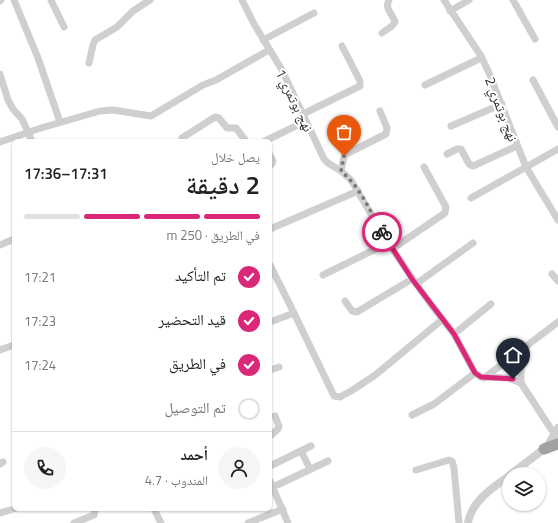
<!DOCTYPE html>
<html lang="ar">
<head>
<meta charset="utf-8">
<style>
	body { margin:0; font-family:"Titillium Web","Noto Naskh Arabic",sans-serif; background:#f6f6f6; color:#222; direction:rtl; height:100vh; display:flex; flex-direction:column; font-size:15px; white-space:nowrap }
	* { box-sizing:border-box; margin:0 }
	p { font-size:13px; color:#767676 }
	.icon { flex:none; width:22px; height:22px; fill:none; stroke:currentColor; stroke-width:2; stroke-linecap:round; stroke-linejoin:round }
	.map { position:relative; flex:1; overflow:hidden; direction:ltr }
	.panel { position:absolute; left:12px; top:139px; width:260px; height:372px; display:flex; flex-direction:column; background:#fff; border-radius:6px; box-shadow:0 1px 3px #0004; direction:rtl }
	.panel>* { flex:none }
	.fabs { position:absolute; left:502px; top:467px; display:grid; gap:8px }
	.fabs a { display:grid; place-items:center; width:44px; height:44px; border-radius:50%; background:#fff; box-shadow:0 1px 3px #0004; font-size:20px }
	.pin { position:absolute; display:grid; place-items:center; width:34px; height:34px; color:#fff; margin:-41px -17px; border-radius:50% 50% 50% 0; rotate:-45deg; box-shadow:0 0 4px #0007 }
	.pin .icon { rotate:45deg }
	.courier { position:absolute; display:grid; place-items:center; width:40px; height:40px; margin:-20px; border:3px solid #db2777; border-radius:50%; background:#fff; color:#222; box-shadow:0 1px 5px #0007 }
	.head em { font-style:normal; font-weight:600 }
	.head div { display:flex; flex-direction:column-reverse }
	.head { display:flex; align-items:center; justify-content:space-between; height:68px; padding:0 12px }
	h1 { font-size:26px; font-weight:600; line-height:30px }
	.bar { display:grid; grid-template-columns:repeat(4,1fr); gap:6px 4px; align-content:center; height:48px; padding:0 12px }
	.bar i { height:5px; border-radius:3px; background:#e0e0e0 }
	.bar .on { background:#db2777 }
	.bar p { grid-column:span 4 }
	.line { display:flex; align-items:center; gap:10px; padding:0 12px; border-top:1px solid #e0e0e0 }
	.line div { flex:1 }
	.round { display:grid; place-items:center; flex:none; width:42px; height:42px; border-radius:21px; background:#f6f6f6 }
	ol { padding:0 12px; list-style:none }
	li { display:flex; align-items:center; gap:12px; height:44px }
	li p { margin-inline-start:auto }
	li .icon { padding:4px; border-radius:50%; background:#db2777; color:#fff; stroke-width:4 }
	li:last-child { color:#767676 }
	li i { width:22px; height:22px; border:2px solid #e0e0e0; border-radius:50% }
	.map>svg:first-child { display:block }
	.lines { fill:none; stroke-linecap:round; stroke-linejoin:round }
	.minor { stroke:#cfcfcf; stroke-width:7 }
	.tertiary { stroke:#cfcfcf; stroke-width:8 }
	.trunk { stroke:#a2a2a2; stroke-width:11 }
	.done { stroke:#7a7a7a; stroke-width:4; stroke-dasharray:0 7.2 }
	.route { stroke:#db2777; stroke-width:5 }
	.labels { text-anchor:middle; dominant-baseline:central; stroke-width:4; stroke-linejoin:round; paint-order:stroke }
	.street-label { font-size:14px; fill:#323232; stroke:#fff }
</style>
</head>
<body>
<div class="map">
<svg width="558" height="523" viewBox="0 0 558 523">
	<rect width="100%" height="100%" fill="#fff"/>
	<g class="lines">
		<!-- minor -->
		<g class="minor">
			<polyline points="14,0 38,58 60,122"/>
			<polyline points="51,0 64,27"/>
			<polyline points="242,0 254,24 282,70 324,159 328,163 341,171 351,180 388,243 429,302 454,334 475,373 481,377 509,378 521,383 551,429 558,438"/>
			<polyline points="444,0 481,56 489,73 526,167 558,220"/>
			<polyline points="513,0 535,39"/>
			<polyline points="0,1 1,0"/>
			<polyline points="450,11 469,0"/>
			<path d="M382,33l10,-7 3,-4c-2,-8 -11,-13 -6,-22"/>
			<polyline points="263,40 314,13"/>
			<polyline points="89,63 93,45 95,40 117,27 133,11 150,0"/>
			<polyline points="0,74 8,100 13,109 22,119 32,141"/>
			<polyline points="533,80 558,127"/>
			<polyline points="425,85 481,58"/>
			<polyline points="303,114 360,86 360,81 342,46"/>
			<polyline points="451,126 502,104"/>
			<polyline points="182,138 215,117 219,118 227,128 236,128 246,141"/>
			<polyline points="265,141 306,121"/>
			<polyline points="0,142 41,128 100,111 113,110 151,116 203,85 216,80 269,50"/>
			<polyline points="447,154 457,149 461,149 469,164 473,166 517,146"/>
			<polyline points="270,155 273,161 272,164 270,165"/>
			<polyline points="341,171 344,157 346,154 386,134 387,128 380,111"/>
			<polyline points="471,198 558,149"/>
			<polyline points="270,229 358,191"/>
			<polyline points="0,245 14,239"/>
			<polyline points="392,249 445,213 446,207 424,167"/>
			<polyline points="270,265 294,313 334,396 340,397 351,391 374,376 443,319"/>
			<polyline points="552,274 558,281"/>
			<polyline points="323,275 388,243"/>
			<polyline points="416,284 473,243"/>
			<polyline points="345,301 352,311 357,312 412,279"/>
			<polyline points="270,322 294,313"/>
			<polyline points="454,334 491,304"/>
			<polyline points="0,350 14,345"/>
			<polyline points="270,370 279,367"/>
			<polyline points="484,378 558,322"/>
			<polyline points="521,383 521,361 525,348"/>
			<polyline points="412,415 434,404 475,373"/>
			<polyline points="270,436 278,429 279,426 275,416"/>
			<polyline points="301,451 310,469"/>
			<polyline points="0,464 3,462"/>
			<polyline points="270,466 311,446"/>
			<polyline points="416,470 449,460 452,461 454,468 459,523"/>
			<polyline points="270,481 288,523"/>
			<polyline points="273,487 328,461"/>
			<polyline points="154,509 161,523"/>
			<polyline points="0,513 14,509"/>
			<polyline points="74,523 94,515 95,509"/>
			<polyline points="248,523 283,509"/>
		</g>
		<!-- tertiary -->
		<g class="tertiary">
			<polyline points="511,474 544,449 548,445 558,428"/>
			<path d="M468,523c3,-21 25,-36 41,-47"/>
		</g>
		<!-- trunk -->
		<polyline class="trunk" points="544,449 558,444"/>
	</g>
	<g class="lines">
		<!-- done -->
		<path class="done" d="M344,156l-3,15c19,16 29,40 41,61"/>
		<!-- route -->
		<polyline class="route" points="382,232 412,279 454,334 475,373 481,377 513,379"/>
	</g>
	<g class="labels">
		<!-- street labels -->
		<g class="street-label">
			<text transform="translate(295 100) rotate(64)">نهج بوتمري 1</text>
			<text transform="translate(502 109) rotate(69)">نهج بوتمري 2</text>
		</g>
	</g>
</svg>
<div class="fabs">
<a><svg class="icon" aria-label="layers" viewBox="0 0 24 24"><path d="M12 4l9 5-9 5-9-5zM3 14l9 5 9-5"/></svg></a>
</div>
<div class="pin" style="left:344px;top:156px;background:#ea580c"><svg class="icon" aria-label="bag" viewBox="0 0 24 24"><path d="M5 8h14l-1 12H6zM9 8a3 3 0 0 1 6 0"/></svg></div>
<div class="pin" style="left:513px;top:379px;background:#1f2937"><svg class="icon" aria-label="home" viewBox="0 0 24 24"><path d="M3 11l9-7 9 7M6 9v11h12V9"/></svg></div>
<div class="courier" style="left:382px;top:232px"><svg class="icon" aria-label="bike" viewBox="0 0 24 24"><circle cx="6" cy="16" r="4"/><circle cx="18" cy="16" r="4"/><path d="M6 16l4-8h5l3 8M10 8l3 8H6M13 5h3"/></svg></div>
<section class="panel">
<div class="head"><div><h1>2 دقيقة</h1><p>يصل خلال</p></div><em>17:31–17:36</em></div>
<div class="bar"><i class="on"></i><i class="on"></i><i class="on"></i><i></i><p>في الطريق · 250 m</p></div>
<ol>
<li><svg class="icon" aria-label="check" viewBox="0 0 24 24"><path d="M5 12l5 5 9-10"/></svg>تم التأكيد<p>17:21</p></li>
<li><svg class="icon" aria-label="check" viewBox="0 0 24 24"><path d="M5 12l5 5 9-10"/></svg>قيد التحضير<p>17:23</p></li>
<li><svg class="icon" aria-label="check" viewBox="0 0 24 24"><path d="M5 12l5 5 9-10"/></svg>في الطريق<p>17:24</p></li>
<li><i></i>تم التوصيل</li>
</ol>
<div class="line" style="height:72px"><a class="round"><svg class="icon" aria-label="person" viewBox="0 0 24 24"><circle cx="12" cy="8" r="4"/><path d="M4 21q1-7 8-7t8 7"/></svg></a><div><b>أحمد</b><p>المندوب · 4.7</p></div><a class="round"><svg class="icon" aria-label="phone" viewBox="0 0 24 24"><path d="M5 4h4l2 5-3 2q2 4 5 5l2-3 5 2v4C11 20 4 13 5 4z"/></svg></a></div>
</section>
</div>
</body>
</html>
